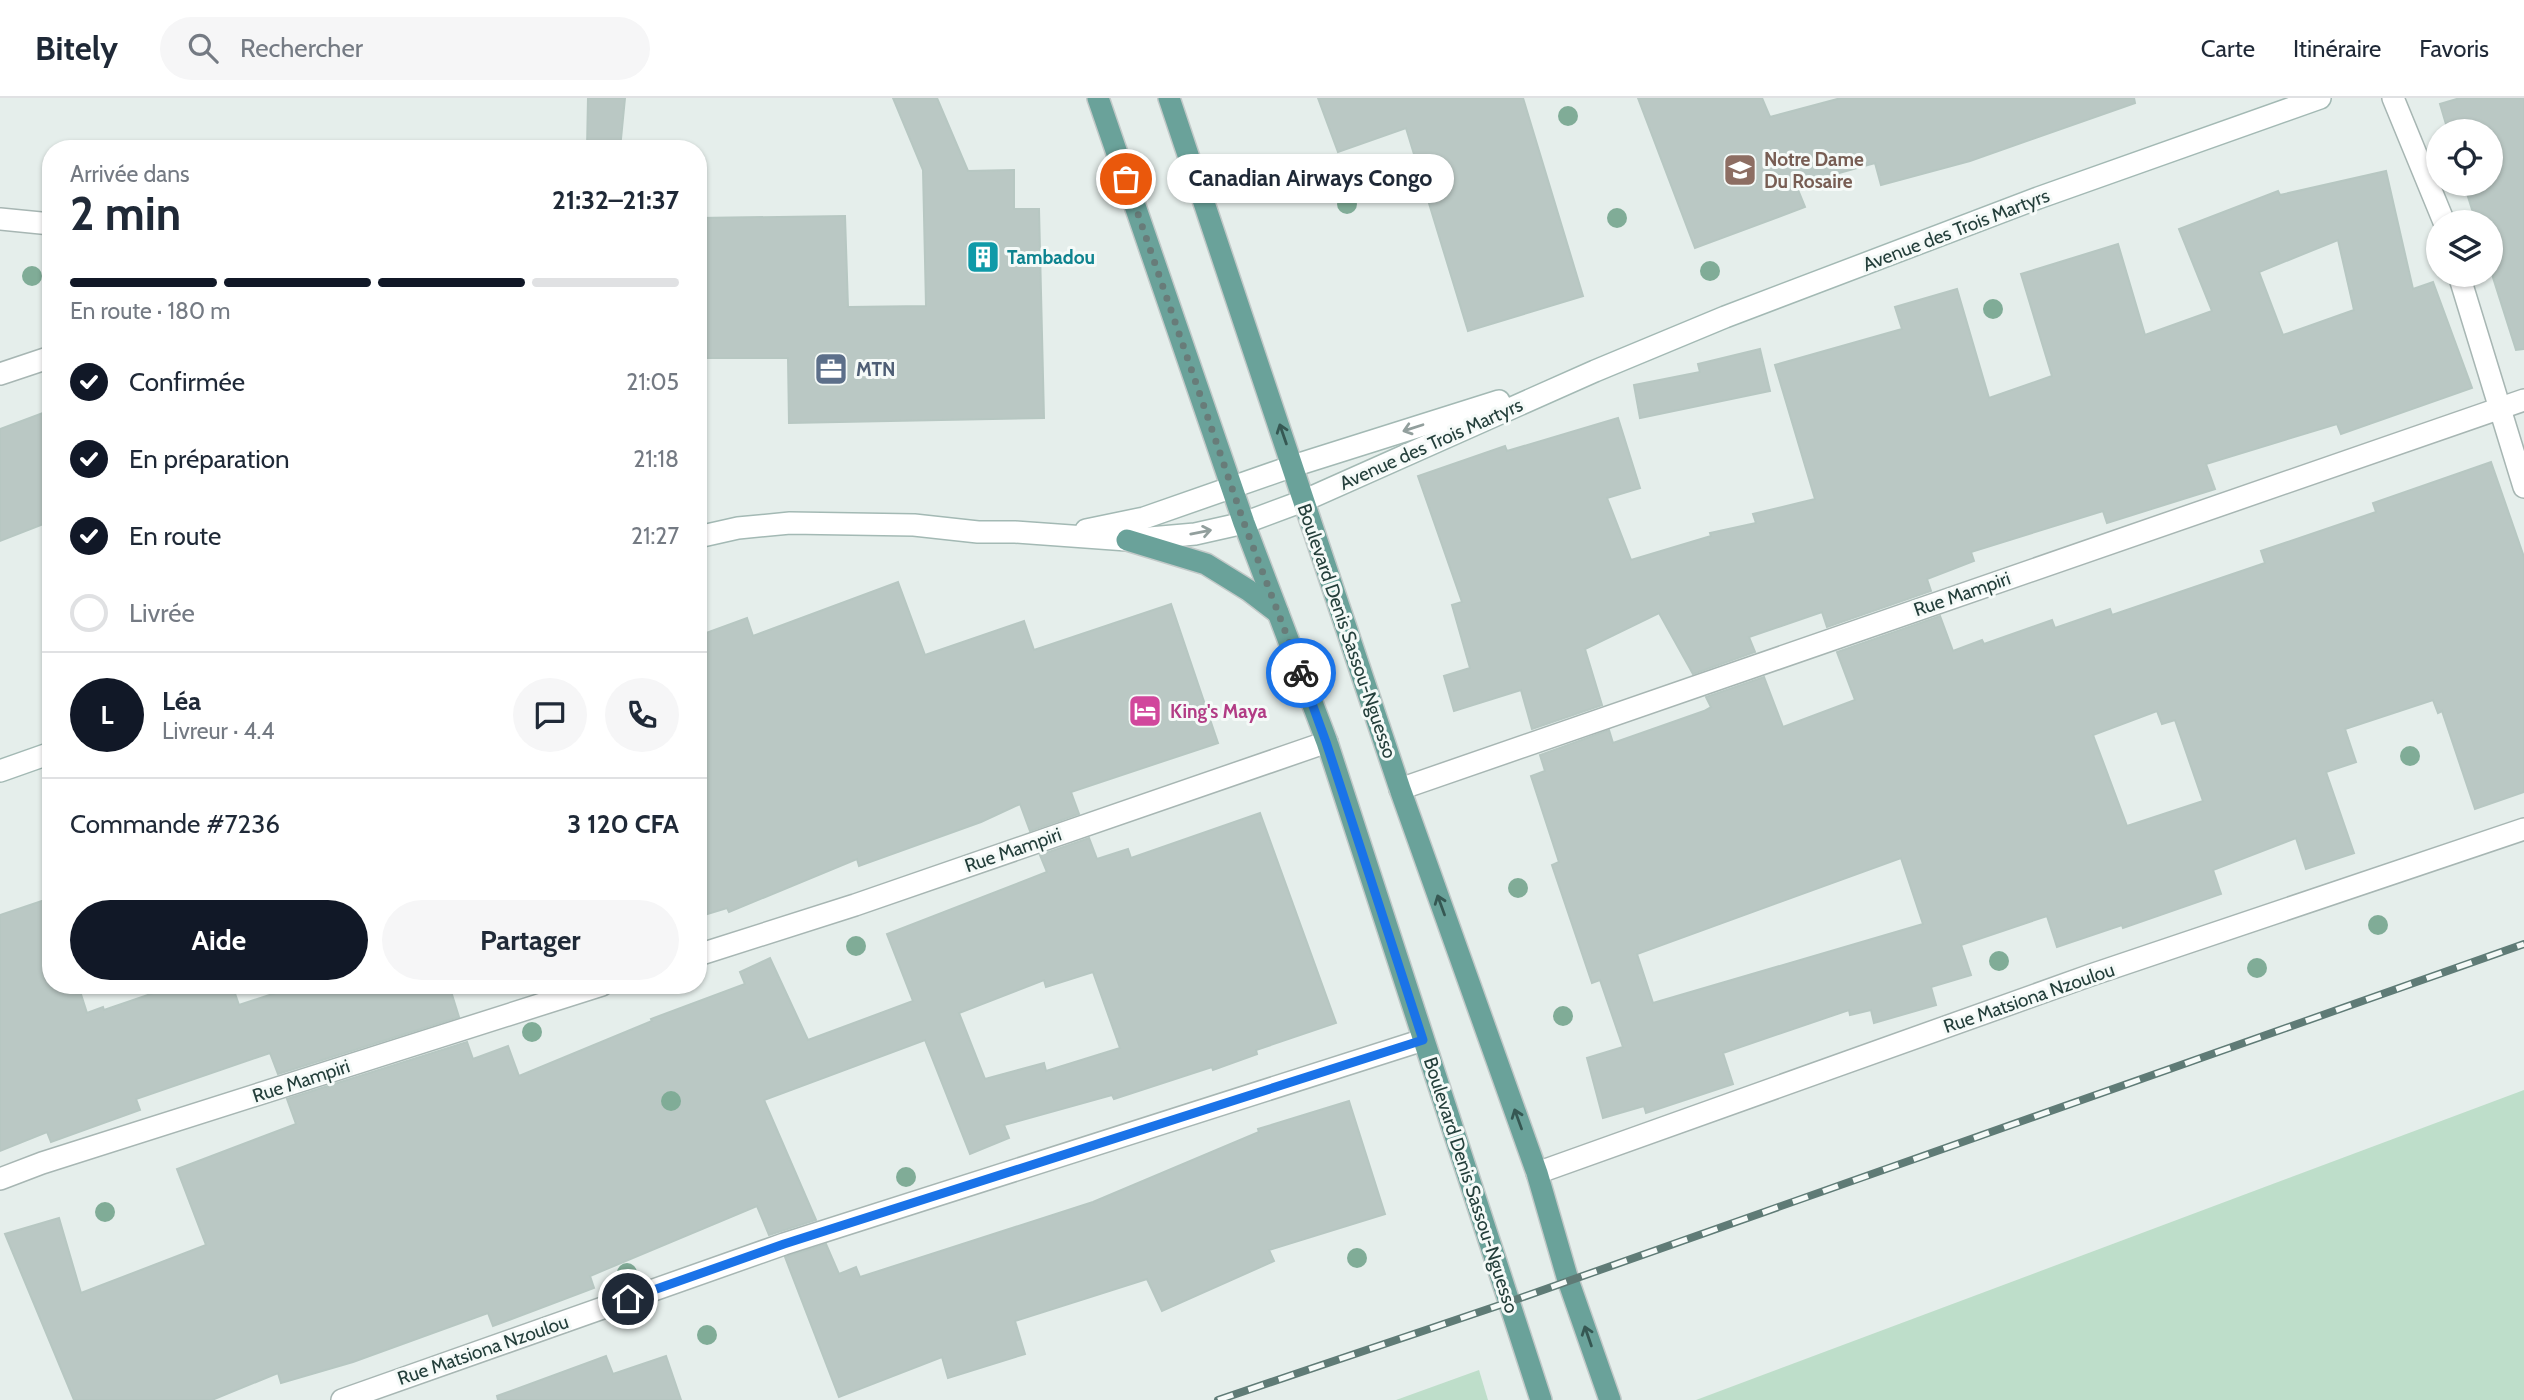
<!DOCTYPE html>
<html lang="fr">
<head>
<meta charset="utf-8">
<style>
	body { margin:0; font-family:Cabin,sans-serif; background:#f6f6f7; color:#1f2937; height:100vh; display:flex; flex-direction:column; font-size:26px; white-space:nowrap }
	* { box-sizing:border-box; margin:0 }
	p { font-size:23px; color:#747a83 }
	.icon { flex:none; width:38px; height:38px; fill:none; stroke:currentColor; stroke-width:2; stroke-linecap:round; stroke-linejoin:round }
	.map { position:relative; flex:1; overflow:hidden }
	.panel { position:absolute; left:42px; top:42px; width:665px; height:854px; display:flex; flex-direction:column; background:#fff; border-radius:28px; box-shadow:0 2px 5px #0004 }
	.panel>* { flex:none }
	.buttons { position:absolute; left:2426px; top:21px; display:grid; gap:14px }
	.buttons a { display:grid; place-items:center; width:77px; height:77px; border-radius:50%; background:#fff; box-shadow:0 2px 5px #0004; font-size:35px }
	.pin { position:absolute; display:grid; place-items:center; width:60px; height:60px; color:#fff; margin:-30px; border:4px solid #fff; border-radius:50%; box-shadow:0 2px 7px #0007 }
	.courier { position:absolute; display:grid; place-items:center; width:70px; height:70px; margin:-35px; border:5px solid #1a73e8; border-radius:50%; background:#fff; color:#222; box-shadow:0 2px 9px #0007 }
	.bubble { position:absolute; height:49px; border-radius:24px; background:#fff; box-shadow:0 2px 5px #0004; font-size:23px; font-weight:700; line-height:49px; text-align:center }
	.head em { font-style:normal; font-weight:700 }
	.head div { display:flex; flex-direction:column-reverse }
	.head { display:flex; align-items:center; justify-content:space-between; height:119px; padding:0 28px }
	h1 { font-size:46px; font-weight:700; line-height:52px }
	.bar { display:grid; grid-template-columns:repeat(4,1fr); gap:10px 7px; align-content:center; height:84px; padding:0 28px }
	.bar i { height:9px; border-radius:5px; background:#e0e1e3 }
	.bar .on { background:#111827 }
	.bar p { grid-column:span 4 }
	.line { display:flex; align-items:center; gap:18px; padding:0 28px; border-top:2px solid #e0e1e3 }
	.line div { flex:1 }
	.round { display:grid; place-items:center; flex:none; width:74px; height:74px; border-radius:37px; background:#f6f6f7 }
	ol { padding:0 28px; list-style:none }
	li { display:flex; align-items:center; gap:21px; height:77px }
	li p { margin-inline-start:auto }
	li .icon { padding:7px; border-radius:50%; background:#111827; color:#fff; stroke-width:4 }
	li:last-child { color:#747a83 }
	li i { width:38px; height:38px; border:4px solid #e0e1e3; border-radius:50% }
	.button { display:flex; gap:14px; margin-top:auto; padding:14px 28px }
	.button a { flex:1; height:80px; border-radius:42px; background:#111827; color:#fff; font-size:28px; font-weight:700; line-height:80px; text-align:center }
	.button a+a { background:#f6f6f7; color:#1f2937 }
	header { display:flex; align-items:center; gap:42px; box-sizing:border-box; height:98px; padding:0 35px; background:#fff; border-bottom:2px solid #e0e1e3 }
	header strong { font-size:33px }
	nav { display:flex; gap:38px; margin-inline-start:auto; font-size:24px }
	.search { width:490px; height:63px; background:#f6f6f7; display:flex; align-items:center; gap:18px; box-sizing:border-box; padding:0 24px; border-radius:38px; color:#747a83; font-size:26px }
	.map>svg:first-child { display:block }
	.green { fill:#bedeca }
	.building { fill:#bac8c4; stroke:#b7c7c2; stroke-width:2; fill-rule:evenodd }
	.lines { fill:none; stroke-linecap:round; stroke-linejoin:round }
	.street-casing { stroke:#a7b6b3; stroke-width:24 }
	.secondary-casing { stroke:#a3b9b4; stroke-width:24 }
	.primary-casing { stroke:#c2c9c8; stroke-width:24 }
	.street { stroke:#fff; stroke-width:21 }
	.secondary { stroke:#fff; stroke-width:21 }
	.primary { stroke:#6aa29a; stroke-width:21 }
	.rail-casing { stroke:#5f7b76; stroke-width:8 }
	.rail { stroke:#f5faf8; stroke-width:5; stroke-dasharray:16; stroke-linecap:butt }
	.tree { fill:#80ac97 }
	.oneway { stroke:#929f9d }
	.oneway2 { stroke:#365853 }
	.done { stroke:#687c79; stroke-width:7; stroke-dasharray:0 12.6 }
	.route { stroke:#1a73e8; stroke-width:9 }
	.labels { text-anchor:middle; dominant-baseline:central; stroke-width:6; stroke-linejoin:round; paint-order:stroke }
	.education-label { font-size:19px; font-weight:bold; fill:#785e54; stroke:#f5faf8; text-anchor:start }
	.street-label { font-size:19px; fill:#243f3b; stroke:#f5faf8 }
	.culture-label { font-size:19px; font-weight:bold; fill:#0d838f; stroke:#f5faf8; text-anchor:start }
	.service-label { font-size:19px; font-weight:bold; fill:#4e5e75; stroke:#f5faf8; text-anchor:start }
	.hotel-label { font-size:19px; font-weight:bold; fill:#b23c85; stroke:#f5faf8; text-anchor:start }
</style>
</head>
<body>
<header>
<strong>Bitely</strong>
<div class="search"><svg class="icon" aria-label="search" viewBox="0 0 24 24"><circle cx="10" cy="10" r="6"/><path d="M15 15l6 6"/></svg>Rechercher</div>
<nav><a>Carte</a><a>Itinéraire</a><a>Favoris</a></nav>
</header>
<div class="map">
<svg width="2524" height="1302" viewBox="0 0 2524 1302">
	<rect width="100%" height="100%" fill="#e5eeeb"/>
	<!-- green -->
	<g class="green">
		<polygon points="2524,992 2524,1302 1696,1302"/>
		<polygon points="1479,1272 1488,1302 1396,1302"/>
	</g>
	<!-- building -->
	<g class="building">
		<polygon points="588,0 625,0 620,51 587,51"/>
		<polygon points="893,0 937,0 968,73 1014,72 1014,111 1039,111 1044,320 789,325 788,260 698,260 698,120 845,118 848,209 926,208 923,72"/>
		<polygon points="1318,0 1523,0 1583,198 1468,233 1406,30 1338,54"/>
		<polygon points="1638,0 1762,0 1770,19 1841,0 2134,0 2135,5 1970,63 1881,87 1875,65 1796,87 1805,109 1695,150"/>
		<polygon points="2460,0 2524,0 2524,251 2516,252 2490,170 2490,124 2476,124 2464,86 2490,86 2490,33 2448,33 2440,6"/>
		<path d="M2386,73l27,118 20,-7 39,106 -131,46 -4,-10 -131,40 9,25 -108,34 -4,-12 -132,41 3,9 -47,18 4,12 -104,36 -5,-15 -73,25 6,15 -62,22 -34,-61 -74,36 17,56 -70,24 -11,-39 -67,21 -10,-35 26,-8 -18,-63 10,-3 -44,-126 87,-30 2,5 111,-33 22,70 -33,10 24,62 80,-24 -1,-3 46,-10 -3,-9 62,-15 -40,-134 127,-36 -7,-22 62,-18 32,109 63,-22 -31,-102 97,-30 27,91 67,-24 -33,-82 99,-38 2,4zM2338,142l16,70 -71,25 -24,-63z"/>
		<polygon points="1760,251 1770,293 1640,320 1634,287 1700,274 1698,266"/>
		<polygon points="51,312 51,423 0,443 0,331"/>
		<path d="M2491,364l33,95v235l-49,17 -33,-98 -4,2 -5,-13 -88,29 11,33 -30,10 28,81 -48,16 -10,-31 -83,32 8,24 -98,34 -1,-3 -65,22 -10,-31 -86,29 10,30 -40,12 5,18 -62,18 -3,-13 -21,5 -1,-5 -126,43 10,31 -87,29 -2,-7 -41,12 -16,-60 36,-11 -23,-67 -8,3 -40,-118 7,-3 -28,-86 14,-5 -5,-16 69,-25 4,13 91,-32 7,-4 -5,-10 58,-20 19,50 72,-27 -18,-48 103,-36 13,35 29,-11 2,4 68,-24 3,8 55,-19 2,6 153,-52 -4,-12 115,-39 -3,-9zM2157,613l5,13 13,-4 28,81 -76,25 -34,-91zM1901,760l22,66 -270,79 -16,-49z"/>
		<polygon points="898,484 925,557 1024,523 1034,552 1171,506 1218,645 1071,694 1079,716 1030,733 1020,706 981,724 859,768 857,761 729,814 727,810 698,819 698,538 747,520 753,538"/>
		<path d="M1260,715l76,210 -80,27 1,4 -44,16 -1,-3 -98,32 -2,-4 -108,30 5,13 -39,16 -45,-114 -161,60 52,120 -47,15 -12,-29 -167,70 4,12 -101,38 -5,-13 -135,49 -72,21 -3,-10 -66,27h-138l-69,-166 54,-16 22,75 125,-48 -29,-76 119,-45 -9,-25 180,-57 6,17 35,-13 11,30 133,-55 -1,-2 94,-35 -5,-12 30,-14 38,82 105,-39 -26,-67 160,-62 -7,-17 49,-17 8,21 31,-10 3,9zM1093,874l27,76 -74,23 -2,-8 -59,16 -26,-66 85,-33 2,7z"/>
		<polygon points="51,800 51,887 78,887 87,915 103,909 104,912 177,887 232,887 239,907 300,887 449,887 459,919 278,976 270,955 136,1001 140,1012 51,1044 47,1034 0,1053 0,817"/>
		<polygon points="1349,1003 1385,1116 1269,1152 1274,1163 1162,1213 1147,1181 1015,1223 1025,1256 948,1280 942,1259 839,1299 785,1159 826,1146 839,1176 856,1169 860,1179 1093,1104 1259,1034 1258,1031"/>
		<polygon points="606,1258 613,1276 666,1258 681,1302 498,1302 497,1298"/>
	</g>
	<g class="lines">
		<defs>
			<g id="street">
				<polyline points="2393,0 2444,124"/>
				<polyline points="0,121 51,126"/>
				<polyline points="2459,177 2524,389"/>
				<polyline points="0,276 51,259"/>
				<polyline points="1400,691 2524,302"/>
				<polyline points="698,857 855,807 1327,644"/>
				<polyline points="1537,1075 2091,877 2524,731"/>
				<polyline points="0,1081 42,1065 602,887"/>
				<polyline points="342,1302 784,1146 1423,942"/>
			</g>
			<g id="secondary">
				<polyline points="1086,432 1144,420 1293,368 1499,303"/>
				<polyline points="698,439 738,430 790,425 914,427 978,434 1015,434 1127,442 1195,436 1244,425 1303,403 1595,273 1725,219 2038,100 2320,0"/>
				<polyline points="0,673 51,655"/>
			</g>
			<g id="primary">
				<polyline points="1098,0 1244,425 1327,644 1541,1302"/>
				<polyline points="1169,0 1400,691 1537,1075 1568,1182 1610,1302"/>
				<polyline points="1127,442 1206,466 1248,492 1278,515"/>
			</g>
		</defs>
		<!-- street casing -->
		<use href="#street" class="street-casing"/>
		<!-- secondary casing -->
		<use href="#secondary" class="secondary-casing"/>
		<!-- primary casing -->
		<use href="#primary" class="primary-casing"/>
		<!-- street -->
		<use href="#street" class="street"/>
		<!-- secondary -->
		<use href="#secondary" class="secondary"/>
		<!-- primary -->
		<use href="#primary" class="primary"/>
		<defs>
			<polyline id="rail" points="1218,1302 1509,1204 2524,846"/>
		</defs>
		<!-- rail casing -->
		<use href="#rail" class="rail-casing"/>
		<!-- rail -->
		<use href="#rail" class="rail"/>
	</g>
	<!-- trees -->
	<g class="tree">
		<circle cx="1568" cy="18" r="10"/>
		<circle cx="1347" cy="106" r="10"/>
		<circle cx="1617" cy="120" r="10"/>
		<circle cx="1710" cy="173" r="10"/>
		<circle cx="32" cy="178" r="10"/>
		<circle cx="1993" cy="211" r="10"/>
		<circle cx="2410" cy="658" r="10"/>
		<circle cx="1518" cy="790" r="10"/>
		<circle cx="2378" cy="827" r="10"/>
		<circle cx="856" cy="848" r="10"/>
		<circle cx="1999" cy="863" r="10"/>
		<circle cx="2257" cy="870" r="10"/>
		<circle cx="1563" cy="918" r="10"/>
		<circle cx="532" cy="934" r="10"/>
		<circle cx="671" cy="1003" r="10"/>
		<circle cx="906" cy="1079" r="10"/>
		<circle cx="105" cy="1114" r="10"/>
		<circle cx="1357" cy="1160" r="10"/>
		<circle cx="627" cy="1175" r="10"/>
		<circle cx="707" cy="1237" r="10"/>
	</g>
	<!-- one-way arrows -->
	<defs><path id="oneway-shaft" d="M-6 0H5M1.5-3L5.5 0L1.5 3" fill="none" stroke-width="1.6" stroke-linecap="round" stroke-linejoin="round" transform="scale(1.75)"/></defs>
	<g class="oneway">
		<use href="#oneway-shaft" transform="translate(1413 330) rotate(162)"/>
		<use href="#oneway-shaft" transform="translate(1201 434) rotate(-11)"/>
	</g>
	<g class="oneway2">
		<use href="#oneway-shaft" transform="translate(1283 336) rotate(-109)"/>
		<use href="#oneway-shaft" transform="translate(1441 807) rotate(-110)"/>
		<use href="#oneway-shaft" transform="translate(1518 1021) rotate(-110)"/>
		<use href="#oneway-shaft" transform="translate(1588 1238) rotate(-109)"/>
	</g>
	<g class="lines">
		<!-- done -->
		<polyline class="done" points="1126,81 1244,425 1301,575"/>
		<!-- route -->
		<polyline class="route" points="628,1201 784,1146 1423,942 1326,644 1301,575"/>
	</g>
	<!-- icons -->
	<defs>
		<symbol id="school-square" viewBox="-11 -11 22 22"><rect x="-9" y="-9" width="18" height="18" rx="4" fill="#8d6e63" stroke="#f5faf8"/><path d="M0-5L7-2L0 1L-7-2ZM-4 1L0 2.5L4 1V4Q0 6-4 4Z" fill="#fff"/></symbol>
		<symbol id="building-square" viewBox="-11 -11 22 22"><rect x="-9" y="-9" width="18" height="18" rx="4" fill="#0f9aa8" stroke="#f5faf8"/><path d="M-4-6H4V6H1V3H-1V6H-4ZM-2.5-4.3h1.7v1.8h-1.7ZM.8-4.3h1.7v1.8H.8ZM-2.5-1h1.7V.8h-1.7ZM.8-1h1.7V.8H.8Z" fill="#fff"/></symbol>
		<symbol id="office-square" viewBox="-11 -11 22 22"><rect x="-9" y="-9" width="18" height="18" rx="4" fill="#5c6f8a" stroke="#f5faf8"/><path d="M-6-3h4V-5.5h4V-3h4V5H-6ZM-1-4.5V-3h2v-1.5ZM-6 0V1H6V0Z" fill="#fff"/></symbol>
		<symbol id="hotel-square" viewBox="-11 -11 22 22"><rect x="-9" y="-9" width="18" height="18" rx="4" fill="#d1479c" stroke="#f5faf8"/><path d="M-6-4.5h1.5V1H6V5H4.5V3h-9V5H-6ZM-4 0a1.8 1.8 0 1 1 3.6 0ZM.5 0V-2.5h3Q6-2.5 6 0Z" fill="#fff"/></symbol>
	</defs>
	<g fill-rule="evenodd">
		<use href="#school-square" x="1721" y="53" width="38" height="38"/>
		<use href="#building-square" x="964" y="140" width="38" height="38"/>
		<use href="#office-square" x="812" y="252" width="38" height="38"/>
		<use href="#hotel-square" x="1126" y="594" width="38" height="38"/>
	</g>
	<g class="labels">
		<!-- education labels -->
		<g class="education-label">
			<text x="1764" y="61">Notre Dame<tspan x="1764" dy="22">Du Rosaire</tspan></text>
		</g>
		<!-- street labels -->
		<g class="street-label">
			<text transform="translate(1956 132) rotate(-21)">Avenue des Trois Martyrs</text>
			<text transform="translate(1431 346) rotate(-24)">Avenue des Trois Martyrs</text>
			<text transform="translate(1962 496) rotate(-19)">Rue Mampiri</text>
			<text transform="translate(1347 533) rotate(71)">Boulevard Denis Sassou-Nguesso</text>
			<text transform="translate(1013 752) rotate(-19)">Rue Mampiri</text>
			<text transform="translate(2029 900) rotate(-19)">Rue Matsiona Nzoulou</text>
			<text transform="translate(301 983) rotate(-18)">Rue Mampiri</text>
			<text transform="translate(1471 1087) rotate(72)">Boulevard Denis Sassou-Nguesso</text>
			<text transform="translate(483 1252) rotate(-19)">Rue Matsiona Nzoulou</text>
		</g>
		<!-- culture labels -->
		<g class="culture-label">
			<text x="1007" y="159">Tambadou</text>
		</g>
		<!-- service labels -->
		<g class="service-label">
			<text x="856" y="271">MTN</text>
		</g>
		<!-- hotel labels -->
		<g class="hotel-label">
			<text x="1170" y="613">King's Maya</text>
		</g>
	</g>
</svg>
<div class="buttons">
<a><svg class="icon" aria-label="locate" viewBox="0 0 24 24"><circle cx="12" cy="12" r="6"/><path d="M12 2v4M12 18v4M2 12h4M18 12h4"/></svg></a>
<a><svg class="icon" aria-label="layers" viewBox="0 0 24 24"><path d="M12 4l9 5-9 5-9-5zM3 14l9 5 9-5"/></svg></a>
</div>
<div class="pin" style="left:1126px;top:81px;background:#ea580c"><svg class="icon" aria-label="bag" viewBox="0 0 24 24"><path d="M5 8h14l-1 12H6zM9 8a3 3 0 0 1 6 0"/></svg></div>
<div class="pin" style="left:628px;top:1201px;background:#1f2937"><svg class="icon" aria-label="home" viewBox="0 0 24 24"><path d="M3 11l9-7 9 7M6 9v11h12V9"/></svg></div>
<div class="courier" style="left:1301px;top:575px"><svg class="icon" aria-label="bike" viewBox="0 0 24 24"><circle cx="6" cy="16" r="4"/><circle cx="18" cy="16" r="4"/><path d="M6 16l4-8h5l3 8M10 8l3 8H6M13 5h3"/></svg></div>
<div class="bubble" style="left:1167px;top:56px;width:287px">Canadian Airways Congo</div>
<section class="panel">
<div class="head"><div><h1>2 min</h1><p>Arrivée dans</p></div><em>21:32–21:37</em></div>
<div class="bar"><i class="on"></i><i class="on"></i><i class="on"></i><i></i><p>En route · 180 m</p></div>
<ol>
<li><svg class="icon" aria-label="check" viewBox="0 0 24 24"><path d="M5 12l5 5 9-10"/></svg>Confirmée<p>21:05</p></li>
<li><svg class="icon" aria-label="check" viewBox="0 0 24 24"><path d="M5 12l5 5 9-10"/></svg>En préparation<p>21:18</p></li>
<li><svg class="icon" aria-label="check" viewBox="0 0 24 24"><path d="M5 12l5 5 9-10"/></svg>En route<p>21:27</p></li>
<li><i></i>Livrée</li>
</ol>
<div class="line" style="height:126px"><b class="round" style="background:#111827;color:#fff">L</b><div><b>Léa</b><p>Livreur · 4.4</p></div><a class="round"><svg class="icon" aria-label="chat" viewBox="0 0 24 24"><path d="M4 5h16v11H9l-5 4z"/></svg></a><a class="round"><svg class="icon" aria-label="phone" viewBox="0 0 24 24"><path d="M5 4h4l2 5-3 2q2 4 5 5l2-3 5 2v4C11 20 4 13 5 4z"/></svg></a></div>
<div class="line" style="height:91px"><div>Commande #7236</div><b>3 120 CFA</b></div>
<div class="button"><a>Aide</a><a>Partager</a></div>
</section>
</div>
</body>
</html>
